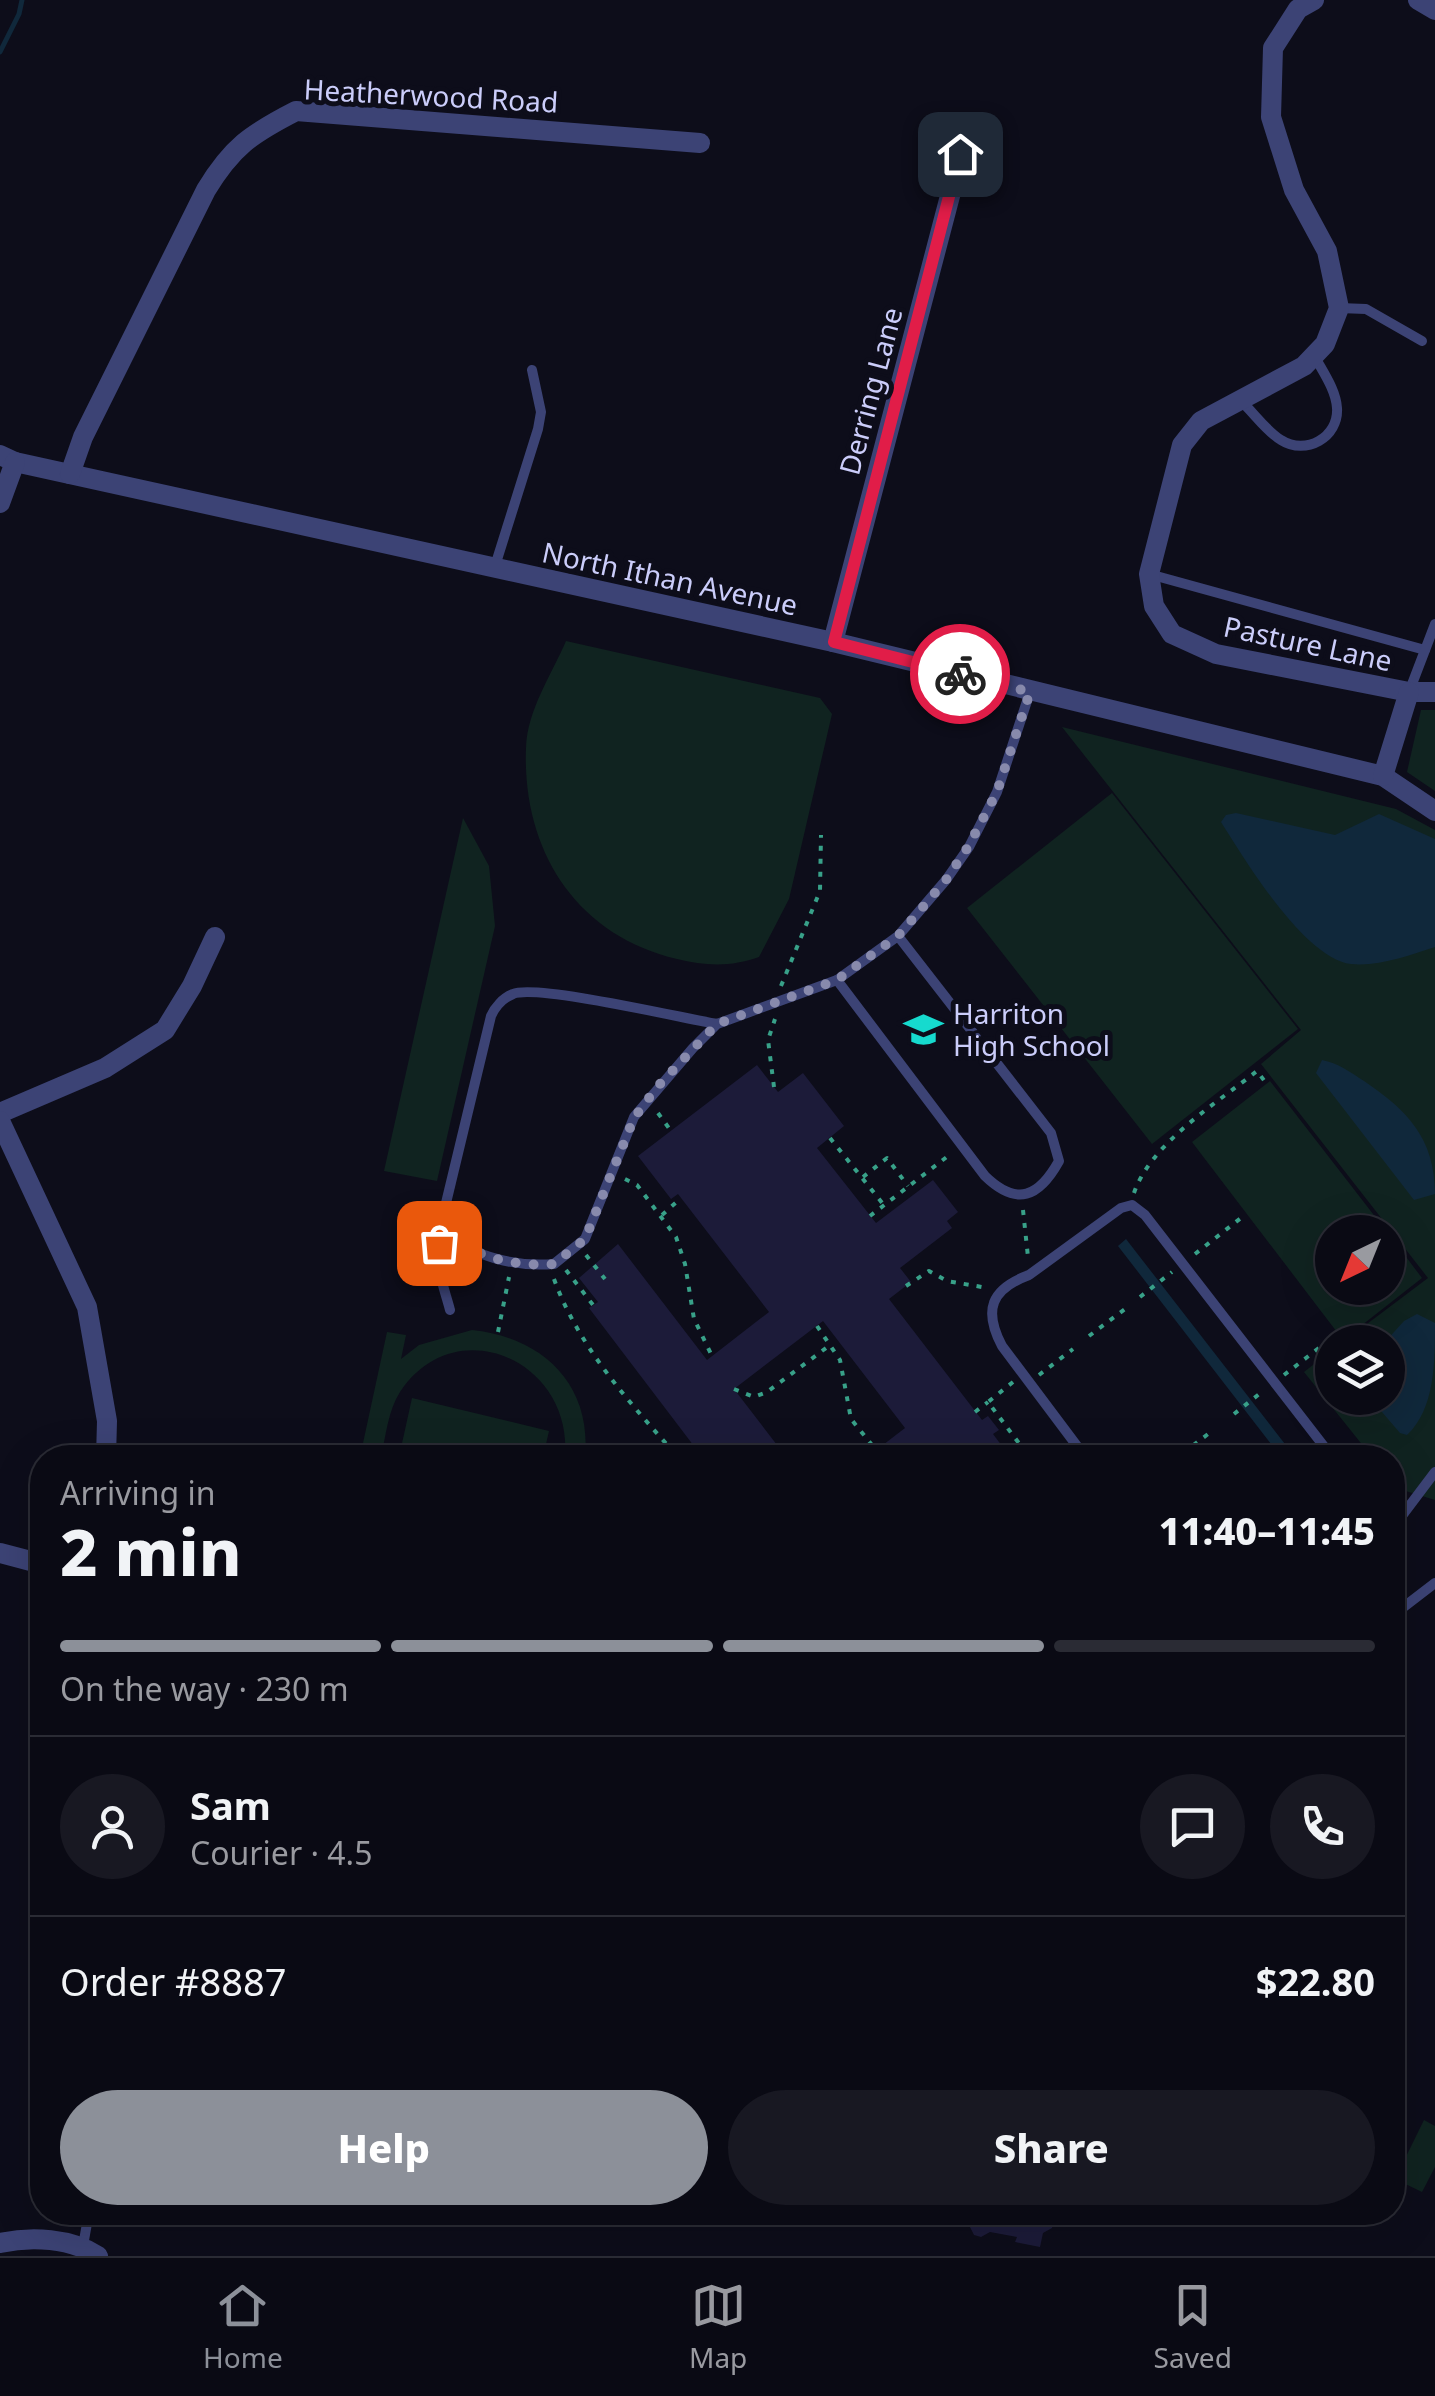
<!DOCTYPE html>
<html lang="en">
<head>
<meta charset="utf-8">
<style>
	body { margin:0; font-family:"Noto Sans",sans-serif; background:#181822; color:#f1f3f6; height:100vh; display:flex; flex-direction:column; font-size:38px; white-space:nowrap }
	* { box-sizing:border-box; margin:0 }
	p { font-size:32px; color:#999aa0 }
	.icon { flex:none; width:55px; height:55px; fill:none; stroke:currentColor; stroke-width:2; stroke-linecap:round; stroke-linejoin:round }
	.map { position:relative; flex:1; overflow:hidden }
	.side { position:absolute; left:30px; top:1445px; width:1375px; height:780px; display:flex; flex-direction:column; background:#0a0a14; border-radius:40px; box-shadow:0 10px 40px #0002,0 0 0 2px #2a2b34 }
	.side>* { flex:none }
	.needle { width:65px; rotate:223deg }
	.controls { position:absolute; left:1315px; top:1215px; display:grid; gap:20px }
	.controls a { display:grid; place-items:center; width:90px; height:90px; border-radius:50%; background:#0a0a14; box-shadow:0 10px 40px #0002,0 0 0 2px #2a2b34; font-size:50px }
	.pin { position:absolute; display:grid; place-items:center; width:85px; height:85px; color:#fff; margin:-42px; border-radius:20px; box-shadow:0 5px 15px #0006 }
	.courier { position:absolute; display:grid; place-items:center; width:100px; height:100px; margin:-50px; border:8px solid #e11d48; border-radius:50%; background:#fff; color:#222; box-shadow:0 2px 12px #0007 }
	.head em { font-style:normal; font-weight:800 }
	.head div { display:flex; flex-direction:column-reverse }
	.head { display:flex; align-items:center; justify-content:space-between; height:170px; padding:0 30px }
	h1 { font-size:65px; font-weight:800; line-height:75px }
	.bar { display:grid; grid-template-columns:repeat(4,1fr); gap:15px 10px; align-content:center; height:120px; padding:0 30px }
	.bar i { height:12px; border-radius:8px; background:#2a2b34 }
	.bar .active { background:#8c9099 }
	.bar p { grid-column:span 4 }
	.line { display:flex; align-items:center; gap:25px; padding:0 30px; border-top:2px solid #2a2b34 }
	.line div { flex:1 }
	.round { display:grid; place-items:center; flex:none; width:105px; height:105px; border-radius:52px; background:#181822 }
	.primary-button { display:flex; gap:20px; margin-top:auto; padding:20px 30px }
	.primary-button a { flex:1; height:115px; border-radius:60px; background:#8c9099; color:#fff; font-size:40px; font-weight:800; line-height:115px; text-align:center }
	.primary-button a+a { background:#181822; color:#f1f3f6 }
	.tab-bar { display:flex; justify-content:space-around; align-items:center; height:140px; border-top:2px solid #2a2b34; background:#0a0a14; font-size:28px; color:#999aa0 }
	.tab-bar a { display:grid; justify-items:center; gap:5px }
	.tab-bar .active { color:#8c9099 }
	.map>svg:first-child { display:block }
	.green { fill:#102320 }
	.water { fill:#10283b }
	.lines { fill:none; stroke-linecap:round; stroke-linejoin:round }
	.stream { stroke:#10283b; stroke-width:5 }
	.building { fill:#1c1b39 }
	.path { stroke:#38a189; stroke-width:4; stroke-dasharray:5 8; stroke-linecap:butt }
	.service { stroke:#3c4375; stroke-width:10 }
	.minor { stroke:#3c4375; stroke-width:20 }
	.done { stroke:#888aac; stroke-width:10; stroke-dasharray:0 18 }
	.route { stroke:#e11d48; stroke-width:12 }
	.labels { text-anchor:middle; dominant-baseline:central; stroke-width:10; stroke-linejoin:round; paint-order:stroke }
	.street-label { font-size:28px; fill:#cbcdfa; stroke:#0d0d1a }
	.poi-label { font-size:28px; fill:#cbcdfa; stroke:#0d0d1a; text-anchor:start }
</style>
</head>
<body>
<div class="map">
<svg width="1435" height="2256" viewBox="0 0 1435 2256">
	<rect width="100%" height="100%" fill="#0d0d1a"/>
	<!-- green -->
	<g class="green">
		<path d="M566,641l254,57 12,16 -43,185 -30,58c-27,10 -54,9 -82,2 -102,-24 -155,-110 -151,-211 1,-38 26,-74 40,-107z"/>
		<polygon points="1421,710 1435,710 1435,791 1407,772"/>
		<polygon points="1062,727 1396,809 1435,830 1435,1500 1396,1488 1393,1484 1392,1458 1372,1457 1304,1372 1332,1350 1332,1398 1388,1398 1388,1342 1343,1342 1428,1278 1261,1064 1301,1030"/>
		<polygon points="1112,793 1298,1029 1152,1144 967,908"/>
		<polygon points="463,818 489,866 495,926 437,1181 384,1171"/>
		<polygon points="1270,1081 1387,1232 1332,1232 1332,1288 1388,1288 1388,1233 1422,1278 1343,1340 1192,1142"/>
		<path d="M472,1330c70,7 120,54 113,127h-20c8,-97 -110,-148 -165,-65 -12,19 -14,43 -19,65h-21l27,-125 19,3 -5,24 18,-14z"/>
		<polygon points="412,1398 549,1431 543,1457 399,1457"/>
		<polygon points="1424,2120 1435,2126 1435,2167 1422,2192 1395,2179"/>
	</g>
	<!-- water -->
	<g class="water">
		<path d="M1236,813l99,22 44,-21 56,25v108c-25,8 -57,20 -84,17 -47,-6 -106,-104 -130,-142l5,-7z"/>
		<path d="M1322,1060c16,3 28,12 42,21 43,29 71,57 71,113l-21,6 -98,-127z"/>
		<polygon points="1126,1239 1295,1457 1281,1457 1118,1246"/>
		<path d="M1417,1314l18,9c0,39 0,86 -28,112l-7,-2 -30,-35h18l-3,-56 19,-21z"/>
	</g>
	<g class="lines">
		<!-- stream -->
		<polyline class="stream" points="0,52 19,14 22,0"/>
	</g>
	<!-- building -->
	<g class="building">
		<polygon points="757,1065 778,1092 803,1073 844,1126 817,1148 876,1223 933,1180 958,1212 947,1221 952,1228 900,1268 911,1282 889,1299 982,1420 988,1416 999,1430 993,1434 1011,1458 866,1458 905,1428 823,1321 734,1389 787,1458 703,1458 589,1308 598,1302 579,1278 618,1244 707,1360 769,1312 678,1194 671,1199 638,1156"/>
		<polygon points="934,2212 1049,2212 1054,2220 1052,2228 1043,2233 1040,2247 1015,2242 1017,2237 990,2232 981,2237 974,2235 970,2227 933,2218"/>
	</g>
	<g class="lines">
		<!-- path -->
		<g class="path">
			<polyline points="781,986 820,891 821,835"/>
			<polyline points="774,1087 768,1040 775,1019"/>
			<polyline points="658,1113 671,1131"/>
			<polyline points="830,1138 883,1204"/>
			<polyline points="863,1177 887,1158 908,1186"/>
			<polyline points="625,1179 637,1185 676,1237 685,1264 694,1319 712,1356"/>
			<path d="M1134,1193c17,-50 83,-90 123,-122l9,12"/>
			<polyline points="1023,1210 1028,1257"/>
			<polyline points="662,1215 681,1198"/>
			<polyline points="870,1216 948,1156"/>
			<polyline points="1195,1254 1246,1214"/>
			<polyline points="586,1255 605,1279"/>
			<polyline points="566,1270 593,1305"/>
			<path d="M554,1279c25,69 76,124 125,179"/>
			<polyline points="906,1286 929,1271 947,1281 982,1287"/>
			<polyline points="1140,1297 1172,1272"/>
			<polyline points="817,1326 840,1360 851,1419 876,1450"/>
			<polyline points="498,1332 509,1277"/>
			<polyline points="1089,1336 1125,1309"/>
			<polyline points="1039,1375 1073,1349"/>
			<polyline points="1284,1375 1337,1334"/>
			<polyline points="1013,1382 988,1402 1021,1446 1015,1451 1020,1458"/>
			<polyline points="734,1389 754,1397 767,1392 830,1345"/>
			<polyline points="975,1412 988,1402"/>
			<polyline points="1234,1414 1263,1391"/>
			<polyline points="1183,1453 1212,1431"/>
		</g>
		<!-- service -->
		<g class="service">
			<polyline points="1339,308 1366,309 1422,341"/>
			<path d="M1241,401c13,12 25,30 40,39 25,16 58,-3 56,-32 -1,-18 -14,-36 -22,-51"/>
			<polyline points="495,566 538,429 541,412 532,370"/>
			<polyline points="1149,574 1425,650"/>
			<polyline points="1409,692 1435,624"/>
			<path d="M898,936l153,197 8,28c-20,36 -42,46 -74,15l-148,-196 61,-44 48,-56 23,-33 28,-55 33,-100"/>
			<path d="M717,1024c-35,-6 -181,-40 -204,-30 -10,4 -18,13 -22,22l-45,187 1,29c27,26 70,35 107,32l31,-25 49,-122 59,-69 24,-24 120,-44"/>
			<path d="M447,1232c-17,24 -4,51 3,78"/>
			<path d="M1086,1458l-84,-112c-19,-36 -11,-57 27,-71l92,-67 11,-3 13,10 188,243"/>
			<polyline points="1392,1529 1435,1472"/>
			<polyline points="1392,1616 1435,1583"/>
			<polyline points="83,2246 89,2212"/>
		</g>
		<!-- minor -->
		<g class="minor">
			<polyline points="1314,0 1298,9 1273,48 1271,117 1294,190 1327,251 1339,308 1325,344 1304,366 1201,421 1182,445 1149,574 1154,606 1172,634 1216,654 1409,692 1435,692"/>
			<polyline points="1418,0 1435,10"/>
			<polyline points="0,455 15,462 833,642 1383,776 1435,811"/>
			<path d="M70,474l13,-37 123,-247c26,-43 45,-56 90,-79l404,32"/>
			<polyline points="0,503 15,462"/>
			<polyline points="833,642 961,154"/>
			<polyline points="1383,776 1409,692"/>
			<polyline points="0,1113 105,1068 165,1030 192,986 215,937"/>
			<polyline points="0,1121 87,1307 107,1421 106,1458"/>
			<polyline points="0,1553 42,1564"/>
			<path d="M0,2243c31,-7 71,-5 98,13"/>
		</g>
	</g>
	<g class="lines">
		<!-- done -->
		<path class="done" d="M439,1243l8,-11c27,26 70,35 107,32l31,-25 49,-121 24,-32 59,-62 120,-44 61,-44 48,-56 22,-33 29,-55 33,-100 -70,-18"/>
		<!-- route -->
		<polyline class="route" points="960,674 834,642 960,154"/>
	</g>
	<!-- icons -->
	<defs>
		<symbol id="school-bare" viewBox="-9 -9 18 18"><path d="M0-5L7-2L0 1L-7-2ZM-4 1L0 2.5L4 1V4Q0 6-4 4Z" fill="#16dace" stroke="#0d0d1a" stroke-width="2.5" paint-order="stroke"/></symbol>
	</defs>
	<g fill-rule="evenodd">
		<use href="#school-bare" x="896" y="1002" width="55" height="55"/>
	</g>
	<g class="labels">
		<!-- street labels -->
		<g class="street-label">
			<text transform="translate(431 95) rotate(3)">Heatherwood Road</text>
			<text transform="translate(870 391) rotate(-75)">Derring Lane</text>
			<text transform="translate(670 578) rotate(12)">North Ithan Avenue</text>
			<text transform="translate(1308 643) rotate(12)">Pasture Lane</text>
		</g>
		<!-- poi labels -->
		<g class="poi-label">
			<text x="953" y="1013">Harriton<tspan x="953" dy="32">High School</tspan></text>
		</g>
	</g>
</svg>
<div class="controls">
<a><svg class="needle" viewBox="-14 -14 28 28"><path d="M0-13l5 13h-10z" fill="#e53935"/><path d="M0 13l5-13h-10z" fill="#999aa0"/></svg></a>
<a><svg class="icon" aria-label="layers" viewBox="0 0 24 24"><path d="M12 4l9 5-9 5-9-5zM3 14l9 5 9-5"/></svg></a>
</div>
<div class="pin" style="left:439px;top:1243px;background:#ea580c"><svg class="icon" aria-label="bag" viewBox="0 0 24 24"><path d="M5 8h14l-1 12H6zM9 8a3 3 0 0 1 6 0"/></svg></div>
<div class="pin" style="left:960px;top:154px;background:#1f2937"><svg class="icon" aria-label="home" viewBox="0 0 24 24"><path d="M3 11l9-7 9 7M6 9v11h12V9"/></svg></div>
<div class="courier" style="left:960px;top:674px"><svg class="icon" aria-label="bike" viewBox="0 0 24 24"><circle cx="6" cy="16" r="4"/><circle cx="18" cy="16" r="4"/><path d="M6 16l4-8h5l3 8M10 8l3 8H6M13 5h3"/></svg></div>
<section class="side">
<div class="head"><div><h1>2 min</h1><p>Arriving in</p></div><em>11:40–11:45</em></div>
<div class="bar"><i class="active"></i><i class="active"></i><i class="active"></i><i></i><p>On the way · 230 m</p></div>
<div class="line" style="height:180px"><a class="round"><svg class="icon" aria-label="person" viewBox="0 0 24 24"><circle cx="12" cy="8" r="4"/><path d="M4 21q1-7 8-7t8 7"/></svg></a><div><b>Sam</b><p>Courier · 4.5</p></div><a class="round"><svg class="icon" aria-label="chat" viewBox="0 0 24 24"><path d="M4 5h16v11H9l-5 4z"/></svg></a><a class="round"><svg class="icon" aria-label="phone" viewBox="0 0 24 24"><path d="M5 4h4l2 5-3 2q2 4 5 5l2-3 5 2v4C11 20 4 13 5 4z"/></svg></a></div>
<div class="line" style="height:130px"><div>Order #8887</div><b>$22.80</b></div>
<div class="primary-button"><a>Help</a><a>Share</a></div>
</section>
</div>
<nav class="tab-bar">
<a class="active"><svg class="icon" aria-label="home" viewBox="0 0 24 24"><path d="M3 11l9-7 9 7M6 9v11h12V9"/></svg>Home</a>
<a><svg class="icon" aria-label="map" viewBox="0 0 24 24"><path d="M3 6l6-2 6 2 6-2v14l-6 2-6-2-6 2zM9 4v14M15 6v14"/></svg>Map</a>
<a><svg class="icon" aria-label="saved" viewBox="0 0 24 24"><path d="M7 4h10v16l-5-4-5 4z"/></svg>Saved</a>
</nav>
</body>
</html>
